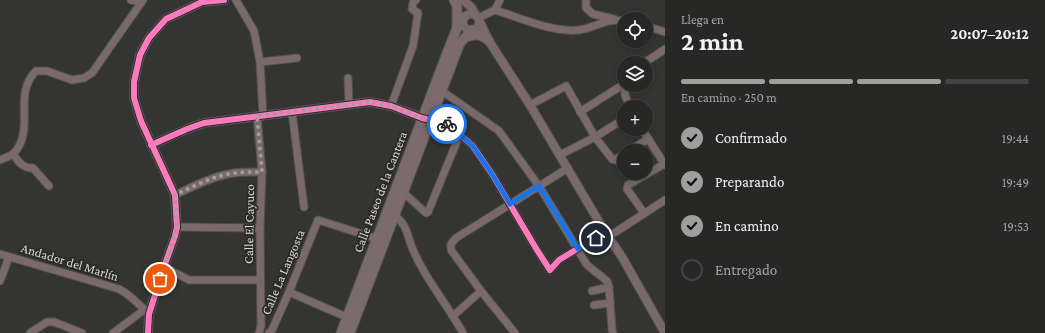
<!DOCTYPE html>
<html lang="es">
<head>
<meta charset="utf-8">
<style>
	body { margin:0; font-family:"Crimson Pro",serif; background:#2f2f2e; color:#f1f3f6; height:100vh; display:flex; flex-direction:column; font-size:15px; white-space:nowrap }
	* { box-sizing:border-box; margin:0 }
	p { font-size:13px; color:#a4a5a7 }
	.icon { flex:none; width:22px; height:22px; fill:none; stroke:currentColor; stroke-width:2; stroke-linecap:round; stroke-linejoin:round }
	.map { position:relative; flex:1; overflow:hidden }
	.drawer { display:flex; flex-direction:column; background:#272726; width:380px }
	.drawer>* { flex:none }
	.buttons { position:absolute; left:617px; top:12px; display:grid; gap:8px }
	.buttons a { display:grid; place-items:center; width:36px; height:36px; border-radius:50%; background:#272726; box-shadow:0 2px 6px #0003,0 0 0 1px #434443; font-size:20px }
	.pin { position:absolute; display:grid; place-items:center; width:34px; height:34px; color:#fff; margin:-17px; border:2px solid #fff; border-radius:50%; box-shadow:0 1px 4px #0007 }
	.courier { position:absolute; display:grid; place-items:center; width:40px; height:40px; margin:-20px; border:3px solid #1a73e8; border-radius:50%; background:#fff; color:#222; box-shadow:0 1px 5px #0007 }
	.overview em { font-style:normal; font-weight:700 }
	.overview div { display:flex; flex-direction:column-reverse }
	.overview { display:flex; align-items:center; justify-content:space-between; height:68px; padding:0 16px }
	h1 { font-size:26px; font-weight:700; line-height:30px }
	.bar { display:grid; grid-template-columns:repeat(4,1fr); gap:6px 4px; align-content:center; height:48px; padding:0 16px }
	.bar i { height:5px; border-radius:3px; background:#434443 }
	.bar .on { background:#a09f9e }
	.bar p { grid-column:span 4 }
	ol { padding:0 16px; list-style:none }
	li { display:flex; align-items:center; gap:12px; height:44px }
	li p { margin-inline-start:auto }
	li .icon { padding:4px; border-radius:50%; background:#a09f9e; color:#111; stroke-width:4 }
	li:last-child { color:#a4a5a7 }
	li i { width:22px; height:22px; border:2px solid #434443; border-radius:50% }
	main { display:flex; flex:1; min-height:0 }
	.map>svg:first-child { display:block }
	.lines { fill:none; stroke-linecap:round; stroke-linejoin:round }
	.minor-casing { stroke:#525251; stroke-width:9 }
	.tertiary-casing { stroke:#525251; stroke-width:10 }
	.secondary-casing { stroke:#525251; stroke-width:11 }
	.minor { stroke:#796969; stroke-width:7 }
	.tertiary { stroke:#796969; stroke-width:8 }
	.secondary { stroke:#7b6b6a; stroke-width:9 }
	.cycleway-casing { stroke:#2b2a28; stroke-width:8 }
	.cycleway { stroke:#fd7abc; stroke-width:6 }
	.done { stroke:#a09f9e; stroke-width:4; stroke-dasharray:0 7.2 }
	.route { stroke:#1a73e8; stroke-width:5 }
	.labels { text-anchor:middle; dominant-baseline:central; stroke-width:3.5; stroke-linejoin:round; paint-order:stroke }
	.street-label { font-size:13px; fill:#dad9d8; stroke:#2b2a28 }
</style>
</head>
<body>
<main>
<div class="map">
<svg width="665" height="333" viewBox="0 0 665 333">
	<rect width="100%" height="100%" fill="#343433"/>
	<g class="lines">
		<defs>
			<g id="minor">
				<polyline points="131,0 141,2"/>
				<polyline points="236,0 254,31 260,62 263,115"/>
				<polyline points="586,0 586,8 593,14 614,19"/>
				<polyline points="495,10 500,0"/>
				<path d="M478,18l17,-8c26,8 58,23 84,20 16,-2 29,-13 45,-9"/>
				<polyline points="646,26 665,32"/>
				<polyline points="260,62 297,58"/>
				<polyline points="644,63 665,49"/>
				<polyline points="348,78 349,105"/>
				<polyline points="625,85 625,95 630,107"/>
				<polyline points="442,91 499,131 539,186 587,265 607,281 609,287 612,329 613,333"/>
				<polyline points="530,105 566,86 595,137 612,159 615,160 624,154"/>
				<polyline points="391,106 413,46 418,13 412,9 413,3 416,0"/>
				<polyline points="292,112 304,207"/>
				<polyline points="580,112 624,84"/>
				<polyline points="257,116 262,172 260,228 261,326 259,333"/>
				<polyline points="431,121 447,124 472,145 492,174 537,250 550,270 559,260 605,232"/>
				<polyline points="642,129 665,165"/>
				<polyline points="629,151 648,139"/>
				<path d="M13,154c6,8 9,14 20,14l16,18"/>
				<polyline points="560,155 595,137 624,119"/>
				<path d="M0,160c4,-2 11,-4 14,-7 22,-24 -2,-58 22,-82h11l25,9 12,-2 8,-5 51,-73"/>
				<polyline points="404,193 426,213 428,212 460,134"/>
				<path d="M175,195c19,-9 38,-19 59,-22 9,-1 19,-1 28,-1"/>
				<polyline points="644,213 627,189 628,185 664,164"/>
				<path d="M395,216c11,8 12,17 16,29 12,31 36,59 52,88"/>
				<polyline points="177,227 260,228"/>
				<polyline points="608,237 665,200"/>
				<path d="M0,254l119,35c12,6 20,16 30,25"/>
				<polyline points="164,267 189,280 260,280"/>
				<polyline points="0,281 9,257"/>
				<polyline points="592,291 609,287"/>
				<polyline points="289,292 351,319"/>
				<polyline points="594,305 610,303"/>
				<polyline points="453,316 481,291"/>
				<polyline points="30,333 47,322 54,322 82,333"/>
				<polyline points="113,333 144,310"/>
				<polyline points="269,333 272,330 289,292 318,220 381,240"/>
				<polyline points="515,333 481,291 451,250 451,244 456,238 568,168"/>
			</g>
			<g id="tertiary">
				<polyline points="463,0 471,7 476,15"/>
				<circle cx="471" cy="22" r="8"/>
				<polyline points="479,20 489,41 530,105 605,232 622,257 665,333"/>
				<polyline points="151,145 187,129 204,123 370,102 391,106 428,120"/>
				<polyline points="148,333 149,314 164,267 175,236 177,227 175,195 141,121 134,98 134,82 140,55 149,38 166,19 202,2 224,0"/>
			</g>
			<g id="secondary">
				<polyline points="454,0 457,6 457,28"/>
				<path d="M466,37c10,-3 16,-3 23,4"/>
				<polyline points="341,333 447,53 457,28 464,17"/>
				<polyline points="350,333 460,43 472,30"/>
			</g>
		</defs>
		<!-- minor casing -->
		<use href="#minor" class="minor-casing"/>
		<!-- tertiary casing -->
		<use href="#tertiary" class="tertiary-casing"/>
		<!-- secondary casing -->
		<use href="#secondary" class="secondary-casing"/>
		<!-- minor -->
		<use href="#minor" class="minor"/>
		<!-- tertiary -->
		<use href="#tertiary" class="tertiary"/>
		<!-- secondary -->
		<use href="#secondary" class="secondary"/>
		<defs>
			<g id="cycleway">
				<polyline points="151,145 187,129 204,123 370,102 391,106 422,118 447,124 472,145 492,174 537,250 550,270 559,260 605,232"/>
				<polyline points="148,333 149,314 164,267 175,236 177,227 175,195 141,121 134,98 134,82 140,55 149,38 166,19 202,2 224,0"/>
			</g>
		</defs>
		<!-- cycleway casing -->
		<use href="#cycleway" class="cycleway-casing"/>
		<!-- cycleway -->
		<use href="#cycleway" class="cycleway"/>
	</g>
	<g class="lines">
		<!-- done -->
		<path class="done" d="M160,279l15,-43 2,-9 -2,-32c19,-9 38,-19 59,-22 9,-1 19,-1 28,-1l-5,-56 113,-14 21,4 31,12 25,6"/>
		<!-- route -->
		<polyline class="route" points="447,124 472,145 492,174 510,204 539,186 578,249 596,238"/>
	</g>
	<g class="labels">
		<!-- street labels -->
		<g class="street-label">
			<text transform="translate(380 192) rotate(-69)">Calle Paseo de la Cantera</text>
			<text transform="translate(249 224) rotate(-89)">Calle El Cayuco</text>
			<text transform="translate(70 262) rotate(17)">Andador del Marlín</text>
			<text transform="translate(283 272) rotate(-67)">Calle La Langosta</text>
		</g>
	</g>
</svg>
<div class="buttons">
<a><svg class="icon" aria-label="locate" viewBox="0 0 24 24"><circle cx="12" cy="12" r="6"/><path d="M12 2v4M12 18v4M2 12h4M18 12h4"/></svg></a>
<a><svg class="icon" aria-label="layers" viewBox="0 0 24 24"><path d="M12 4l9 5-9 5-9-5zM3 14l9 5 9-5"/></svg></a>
<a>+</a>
<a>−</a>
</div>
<div class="pin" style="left:160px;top:279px;background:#ea580c"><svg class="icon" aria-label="bag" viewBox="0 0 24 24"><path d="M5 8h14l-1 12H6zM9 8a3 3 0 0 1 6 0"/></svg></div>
<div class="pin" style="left:596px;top:238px;background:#1f2937"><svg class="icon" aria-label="home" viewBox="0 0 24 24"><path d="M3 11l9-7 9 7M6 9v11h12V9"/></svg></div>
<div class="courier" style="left:447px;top:124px"><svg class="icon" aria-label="bike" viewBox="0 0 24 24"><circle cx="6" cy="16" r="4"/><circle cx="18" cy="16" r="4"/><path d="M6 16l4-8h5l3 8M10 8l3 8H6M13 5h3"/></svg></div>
</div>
<section class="drawer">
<div class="overview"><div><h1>2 min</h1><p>Llega en</p></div><em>20:07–20:12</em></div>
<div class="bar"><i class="on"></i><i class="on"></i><i class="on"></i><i></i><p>En camino · 250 m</p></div>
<ol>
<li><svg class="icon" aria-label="check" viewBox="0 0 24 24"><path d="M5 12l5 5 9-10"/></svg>Confirmado<p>19:44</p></li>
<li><svg class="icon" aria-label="check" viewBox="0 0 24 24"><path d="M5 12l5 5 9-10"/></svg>Preparando<p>19:49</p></li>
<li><svg class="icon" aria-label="check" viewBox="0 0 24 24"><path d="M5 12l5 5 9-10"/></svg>En camino<p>19:53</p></li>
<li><i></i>Entregado</li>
</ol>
</section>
</main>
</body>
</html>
